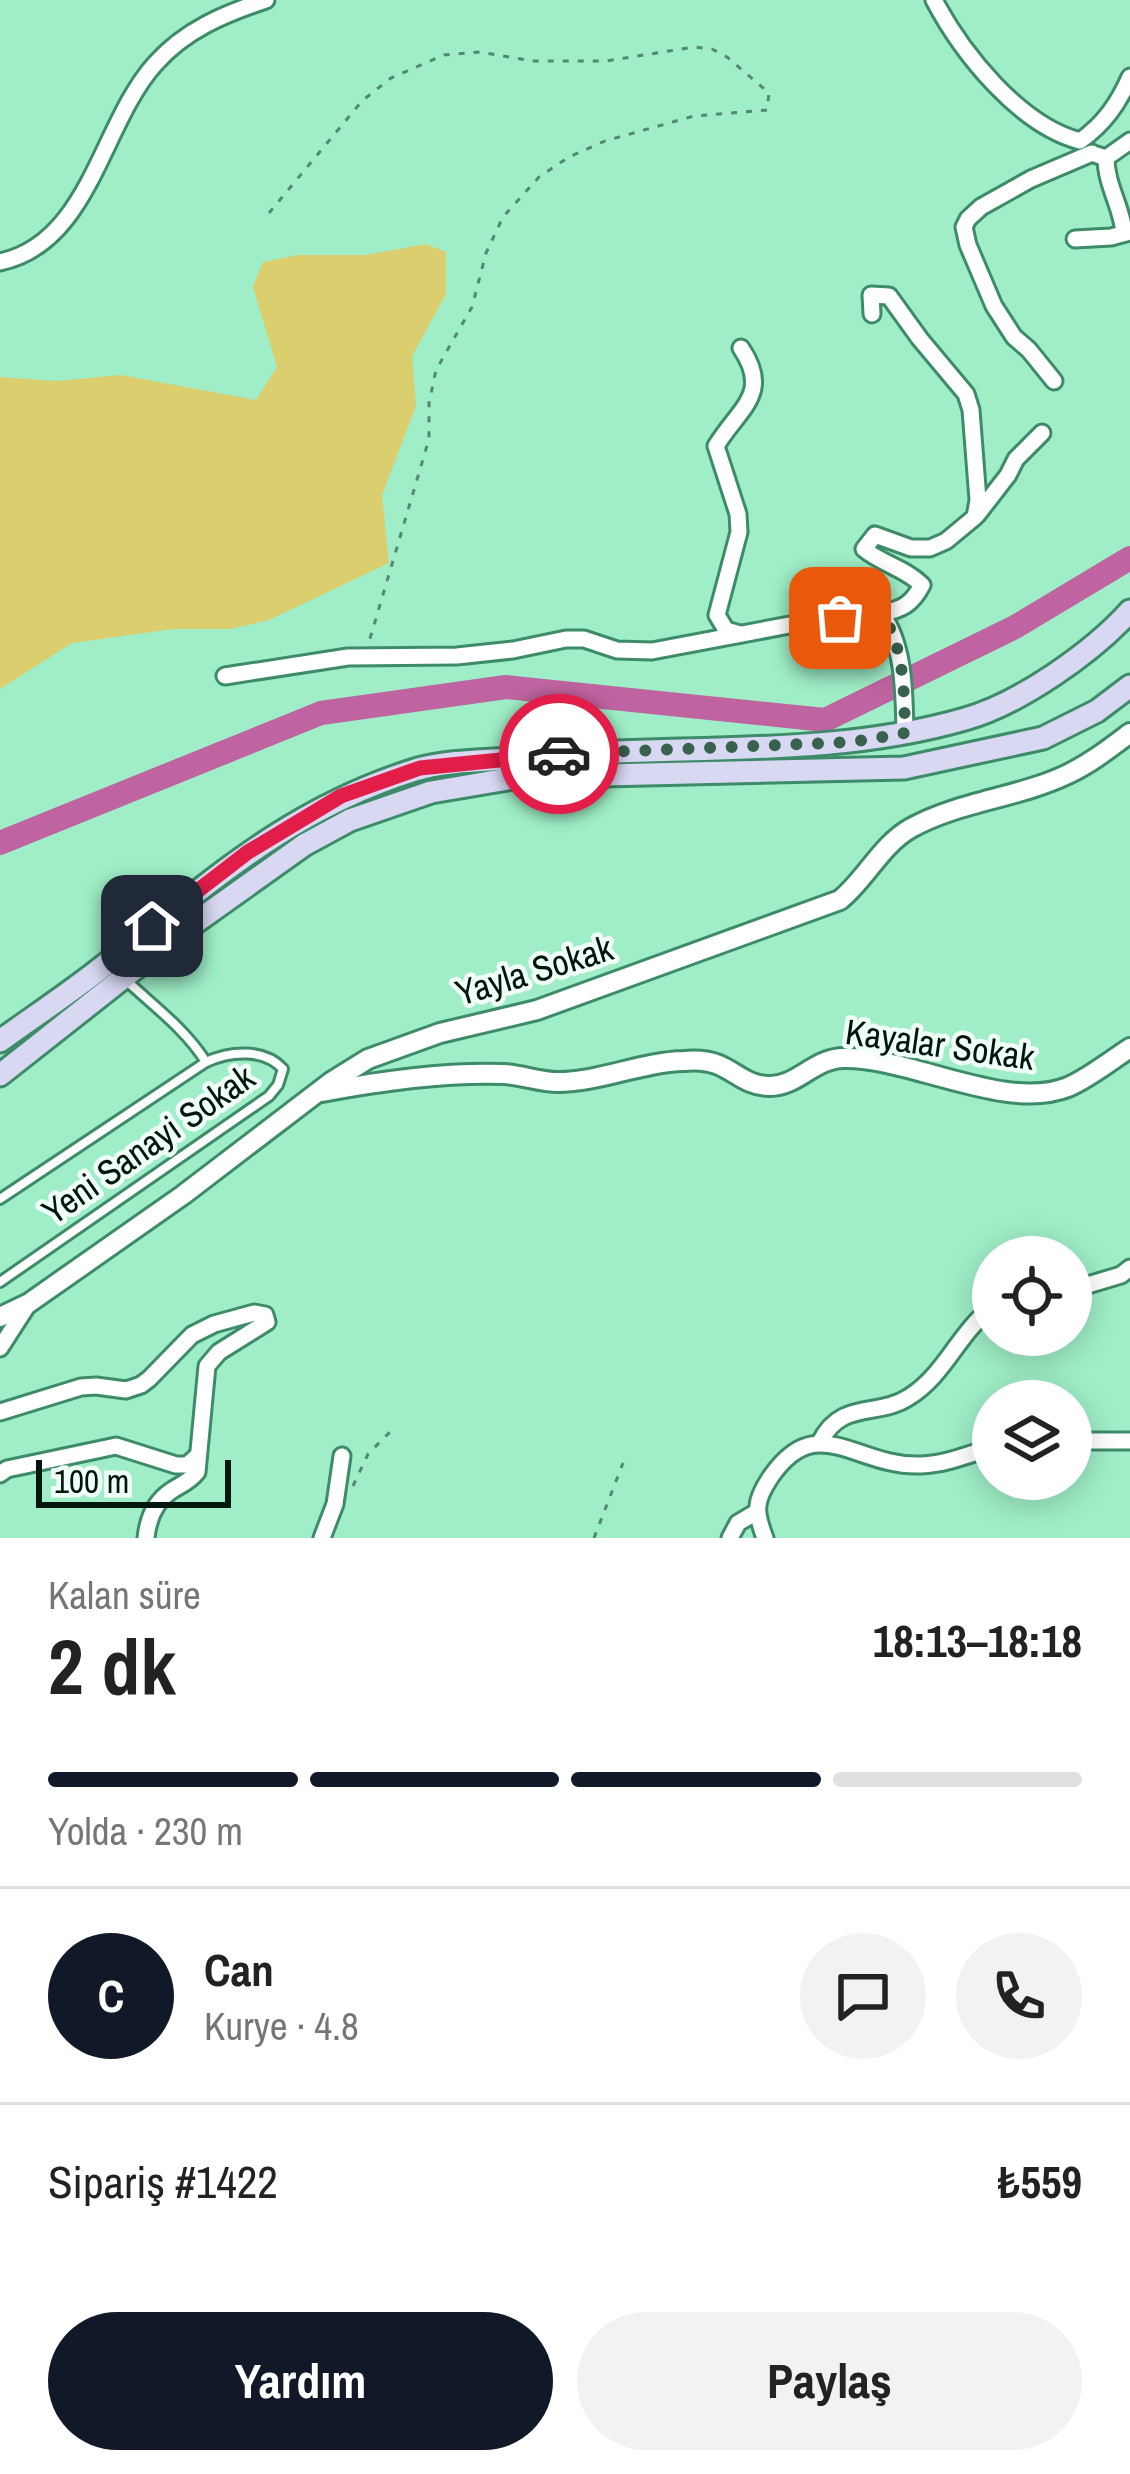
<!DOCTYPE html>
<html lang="tr">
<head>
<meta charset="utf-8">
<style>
	body { margin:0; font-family:"Archivo Narrow",sans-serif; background:#f2f2f2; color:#222; height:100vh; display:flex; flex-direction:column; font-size:45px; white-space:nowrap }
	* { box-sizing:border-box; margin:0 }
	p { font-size:39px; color:#767676 }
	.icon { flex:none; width:66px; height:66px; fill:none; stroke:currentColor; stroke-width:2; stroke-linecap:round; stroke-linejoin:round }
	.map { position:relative; height:1538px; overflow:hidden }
	.side { display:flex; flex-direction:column; background:#fff; flex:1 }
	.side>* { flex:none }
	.tools { position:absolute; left:972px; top:1236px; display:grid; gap:24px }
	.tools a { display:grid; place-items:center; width:120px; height:120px; border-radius:50%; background:#fff; box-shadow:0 6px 30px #0003; font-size:60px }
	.scale { position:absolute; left:36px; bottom:30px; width:195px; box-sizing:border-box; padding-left:12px; border:6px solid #01160c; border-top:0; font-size:33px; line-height:42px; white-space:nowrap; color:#01160c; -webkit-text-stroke:9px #f0fff7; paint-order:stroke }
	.pin { position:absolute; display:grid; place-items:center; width:102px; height:102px; color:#fff; margin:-51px; border-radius:24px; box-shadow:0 6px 18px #0006 }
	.courier { position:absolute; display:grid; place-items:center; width:120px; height:120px; margin:-60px; border:9px solid #e11d48; border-radius:50%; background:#fff; color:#222; box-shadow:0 3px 15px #0007 }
	.summary em { font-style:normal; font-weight:700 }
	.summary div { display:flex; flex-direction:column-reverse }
	.summary { display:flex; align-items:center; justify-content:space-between; height:204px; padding:0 48px }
	h1 { font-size:78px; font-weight:700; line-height:90px }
	.bar { display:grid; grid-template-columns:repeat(4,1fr); gap:18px 12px; align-content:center; height:144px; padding:0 48px }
	.bar i { height:15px; border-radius:9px; background:#e0e0e0 }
	.bar .active { background:#111827 }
	.bar p { grid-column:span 4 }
	.line { display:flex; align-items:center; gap:30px; padding:0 48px; border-top:3px solid #e0e0e0 }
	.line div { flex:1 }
	.round { display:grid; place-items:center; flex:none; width:126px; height:126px; border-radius:63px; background:#f2f2f2 }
	.primary-button { display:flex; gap:24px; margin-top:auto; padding:24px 48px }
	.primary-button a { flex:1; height:138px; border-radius:72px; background:#111827; color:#fff; font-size:48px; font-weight:700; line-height:138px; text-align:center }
	.primary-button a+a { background:#f2f2f2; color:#222 }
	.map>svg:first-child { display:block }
	.green { fill:#dbce6e }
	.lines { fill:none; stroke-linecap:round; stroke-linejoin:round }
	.river { stroke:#bf64a0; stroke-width:24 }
	.service-casing { stroke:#3d8b68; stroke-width:14 }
	.minor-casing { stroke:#3d8b68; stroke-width:21 }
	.tertiary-casing { stroke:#3d8b68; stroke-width:24 }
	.secondary-casing { stroke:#3d8b68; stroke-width:27 }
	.path { stroke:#54886f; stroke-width:3; stroke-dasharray:6 9; stroke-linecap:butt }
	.service { stroke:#fff; stroke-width:8 }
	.minor { stroke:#fff; stroke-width:15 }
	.tertiary { stroke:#fff; stroke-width:18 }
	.secondary { stroke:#d8d8f3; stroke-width:21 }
	.done { stroke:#38624d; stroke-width:12; stroke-dasharray:0 21.6 }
	.route { stroke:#e11d48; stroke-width:15 }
	.labels { text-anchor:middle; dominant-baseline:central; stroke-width:9; stroke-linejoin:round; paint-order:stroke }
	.street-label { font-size:36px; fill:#01160c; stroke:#f0fff7 }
</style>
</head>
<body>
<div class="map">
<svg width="1130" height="1538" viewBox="0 0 1130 1538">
	<rect width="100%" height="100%" fill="#9feec7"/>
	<!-- green -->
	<polygon class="green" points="426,244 446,252 446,294 412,356 416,406 382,495 389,563 269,620 231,629 173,629 72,643 0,689 0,377 56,381 121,375 256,400 277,367 253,287 263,262 298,255 366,255"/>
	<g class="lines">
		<!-- river -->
		<polyline class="river" points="0,843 321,713 506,687 825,720 1015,627 1130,558"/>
		<defs>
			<g id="service">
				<path d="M128,982c27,25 58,48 78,80"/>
				<path d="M0,1199l206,-137c24,-11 58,-14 77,7l-5,16 -9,11 -269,186"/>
			</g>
			<g id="minor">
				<path d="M934,0c28,53 85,125 146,141 24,-17 38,-37 50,-64"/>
				<polyline points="1097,155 1106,158 1130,141"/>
				<path d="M1106,158c0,27 16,49 18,75"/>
				<polyline points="1075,239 1111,237 1130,232"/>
				<path d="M0,262c90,-19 101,-138 155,-198 30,-34 69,-50 111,-64"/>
				<path d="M872,314l-1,-19 18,1 31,43 46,55 5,16 7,90 -3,17 -29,24 -16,7h-19l-36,-13 -11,14c18,15 41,19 58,36 -10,19 -20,25 -41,28"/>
				<polyline points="1054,381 1029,350 1014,337 994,306 968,245 964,227 968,219 981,207 1031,179 1092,153"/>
				<polyline points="977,515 1008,475 1016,459 1042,433"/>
				<path d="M740,634l-14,-4 -9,-15 22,-83 -1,-18 -22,-68c23,-38 56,-52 25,-98"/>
				<path d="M225,676l123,-19 109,-1 56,-6 53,-11h18l33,11 35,1 164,-31 65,-7c24,33 23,81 24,120"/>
				<polyline points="1071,1290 1121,1275 1130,1268"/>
				<polyline points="0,1348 29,1303"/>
				<path d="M0,1412l81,-25 15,-1 30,4 15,-5 8,-6 43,-44 22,-11 40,-11 11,2 2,7 -48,30 -12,14 -10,106c-9,11 -16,12 -26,19 -17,11 -23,28 -25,47"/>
				<polyline points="1071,1441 1130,1441"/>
				<path d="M820,1442c22,-43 57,-24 89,-45 37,-23 50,-66 84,-90"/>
				<polyline points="0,1474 7,1469 116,1446 176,1465 187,1465 196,1457"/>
				<polyline points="322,1538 335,1504 342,1456"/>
				<polyline points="730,1538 738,1523 755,1513"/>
				<path d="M765,1538c-10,-26 -11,-36 5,-60 47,-70 86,-10 151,-13 25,-1 49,-11 72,-18"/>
			</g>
			<g id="tertiary">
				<path d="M322,1092c60,-11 121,-20 182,-18 18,1 36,8 54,8 42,0 83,-20 126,-21 11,-1 25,0 35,4 18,8 29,21 50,21 28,1 45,-28 75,-28 67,-1 161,54 224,29 21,-9 42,-26 62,-39"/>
				<path d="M0,1317l29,-14 154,-108 148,-113 37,-23 72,-26 97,-23 303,-110c26,-21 41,-55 71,-72 49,-27 107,-30 157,-54 23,-11 42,-26 62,-41"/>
			</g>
			<g id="secondary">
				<path d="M0,1041c32,-23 65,-45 96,-69 106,-82 187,-161 319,-202 33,-10 74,-9 108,-12 146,-15 300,2 442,-39 54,-15 127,-66 165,-108"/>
				<polyline points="0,1075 175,937 304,845 350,820 431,792 519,777 904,768 1043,738 1097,711 1130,686"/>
			</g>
		</defs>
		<!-- service casing -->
		<use href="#service" class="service-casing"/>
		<!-- minor casing -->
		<use href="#minor" class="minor-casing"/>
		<!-- tertiary casing -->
		<use href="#tertiary" class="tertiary-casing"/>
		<!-- secondary casing -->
		<use href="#secondary" class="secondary-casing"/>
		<!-- path -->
		<g class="path">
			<polyline points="269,213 362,101 391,78 444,55 480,52 532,61 606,61 694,47 712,49 727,57 769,93 767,110 694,116 605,141 569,157 539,177 503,217 486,253 472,307 436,370 429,403 429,439 369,642"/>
			<polyline points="353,1486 368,1454 393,1429"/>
			<polyline points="594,1538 623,1463"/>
		</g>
		<!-- service -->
		<use href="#service" class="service"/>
		<!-- minor -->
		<use href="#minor" class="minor"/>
		<!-- tertiary -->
		<use href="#tertiary" class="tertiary"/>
		<!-- secondary -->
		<use href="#secondary" class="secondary"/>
	</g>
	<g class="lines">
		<!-- done -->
		<path class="done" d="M559,754l294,-12 52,-9c-1,-39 0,-87 -24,-120l-41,5"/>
		<!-- route -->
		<polyline class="route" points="152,926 248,852 341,796 420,768 559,754"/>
	</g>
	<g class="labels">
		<!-- street labels -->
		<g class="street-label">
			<text transform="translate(534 970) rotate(-17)">Yayla Sokak</text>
			<text transform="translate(940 1044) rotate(8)">Kayalar Sokak</text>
			<text transform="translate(148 1144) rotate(-35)">Yeni Sanayi Sokak</text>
		</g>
	</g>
</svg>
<div class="tools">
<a><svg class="icon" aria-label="locate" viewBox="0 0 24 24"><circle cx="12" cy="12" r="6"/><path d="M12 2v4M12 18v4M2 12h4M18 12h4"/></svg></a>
<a><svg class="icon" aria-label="layers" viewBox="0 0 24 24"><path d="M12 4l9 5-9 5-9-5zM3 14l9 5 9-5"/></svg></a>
</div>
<div class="scale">100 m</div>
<div class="pin" style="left:840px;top:618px;background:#ea580c"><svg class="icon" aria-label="bag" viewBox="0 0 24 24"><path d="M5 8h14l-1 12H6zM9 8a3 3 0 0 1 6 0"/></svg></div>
<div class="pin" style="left:152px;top:926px;background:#1f2937"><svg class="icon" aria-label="home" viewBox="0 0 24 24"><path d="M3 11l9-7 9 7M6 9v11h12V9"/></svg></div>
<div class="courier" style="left:559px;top:754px"><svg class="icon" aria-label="car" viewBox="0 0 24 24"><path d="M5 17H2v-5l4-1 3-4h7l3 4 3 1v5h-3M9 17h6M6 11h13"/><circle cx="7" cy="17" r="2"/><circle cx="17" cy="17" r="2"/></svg></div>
</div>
<section class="side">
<div class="summary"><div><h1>2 dk</h1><p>Kalan süre</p></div><em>18:13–18:18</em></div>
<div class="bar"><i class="active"></i><i class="active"></i><i class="active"></i><i></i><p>Yolda · 230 m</p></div>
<div class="line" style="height:216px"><b class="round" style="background:#111827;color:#fff">C</b><div><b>Can</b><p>Kurye · 4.8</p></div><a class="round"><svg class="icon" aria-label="chat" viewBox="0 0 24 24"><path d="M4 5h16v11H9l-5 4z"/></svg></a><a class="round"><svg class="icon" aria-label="phone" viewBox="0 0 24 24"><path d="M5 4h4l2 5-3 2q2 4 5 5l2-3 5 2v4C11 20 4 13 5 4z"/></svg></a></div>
<div class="line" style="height:156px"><div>Sipariş #1422</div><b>₺559</b></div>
<div class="primary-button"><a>Yardım</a><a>Paylaş</a></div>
</section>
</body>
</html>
